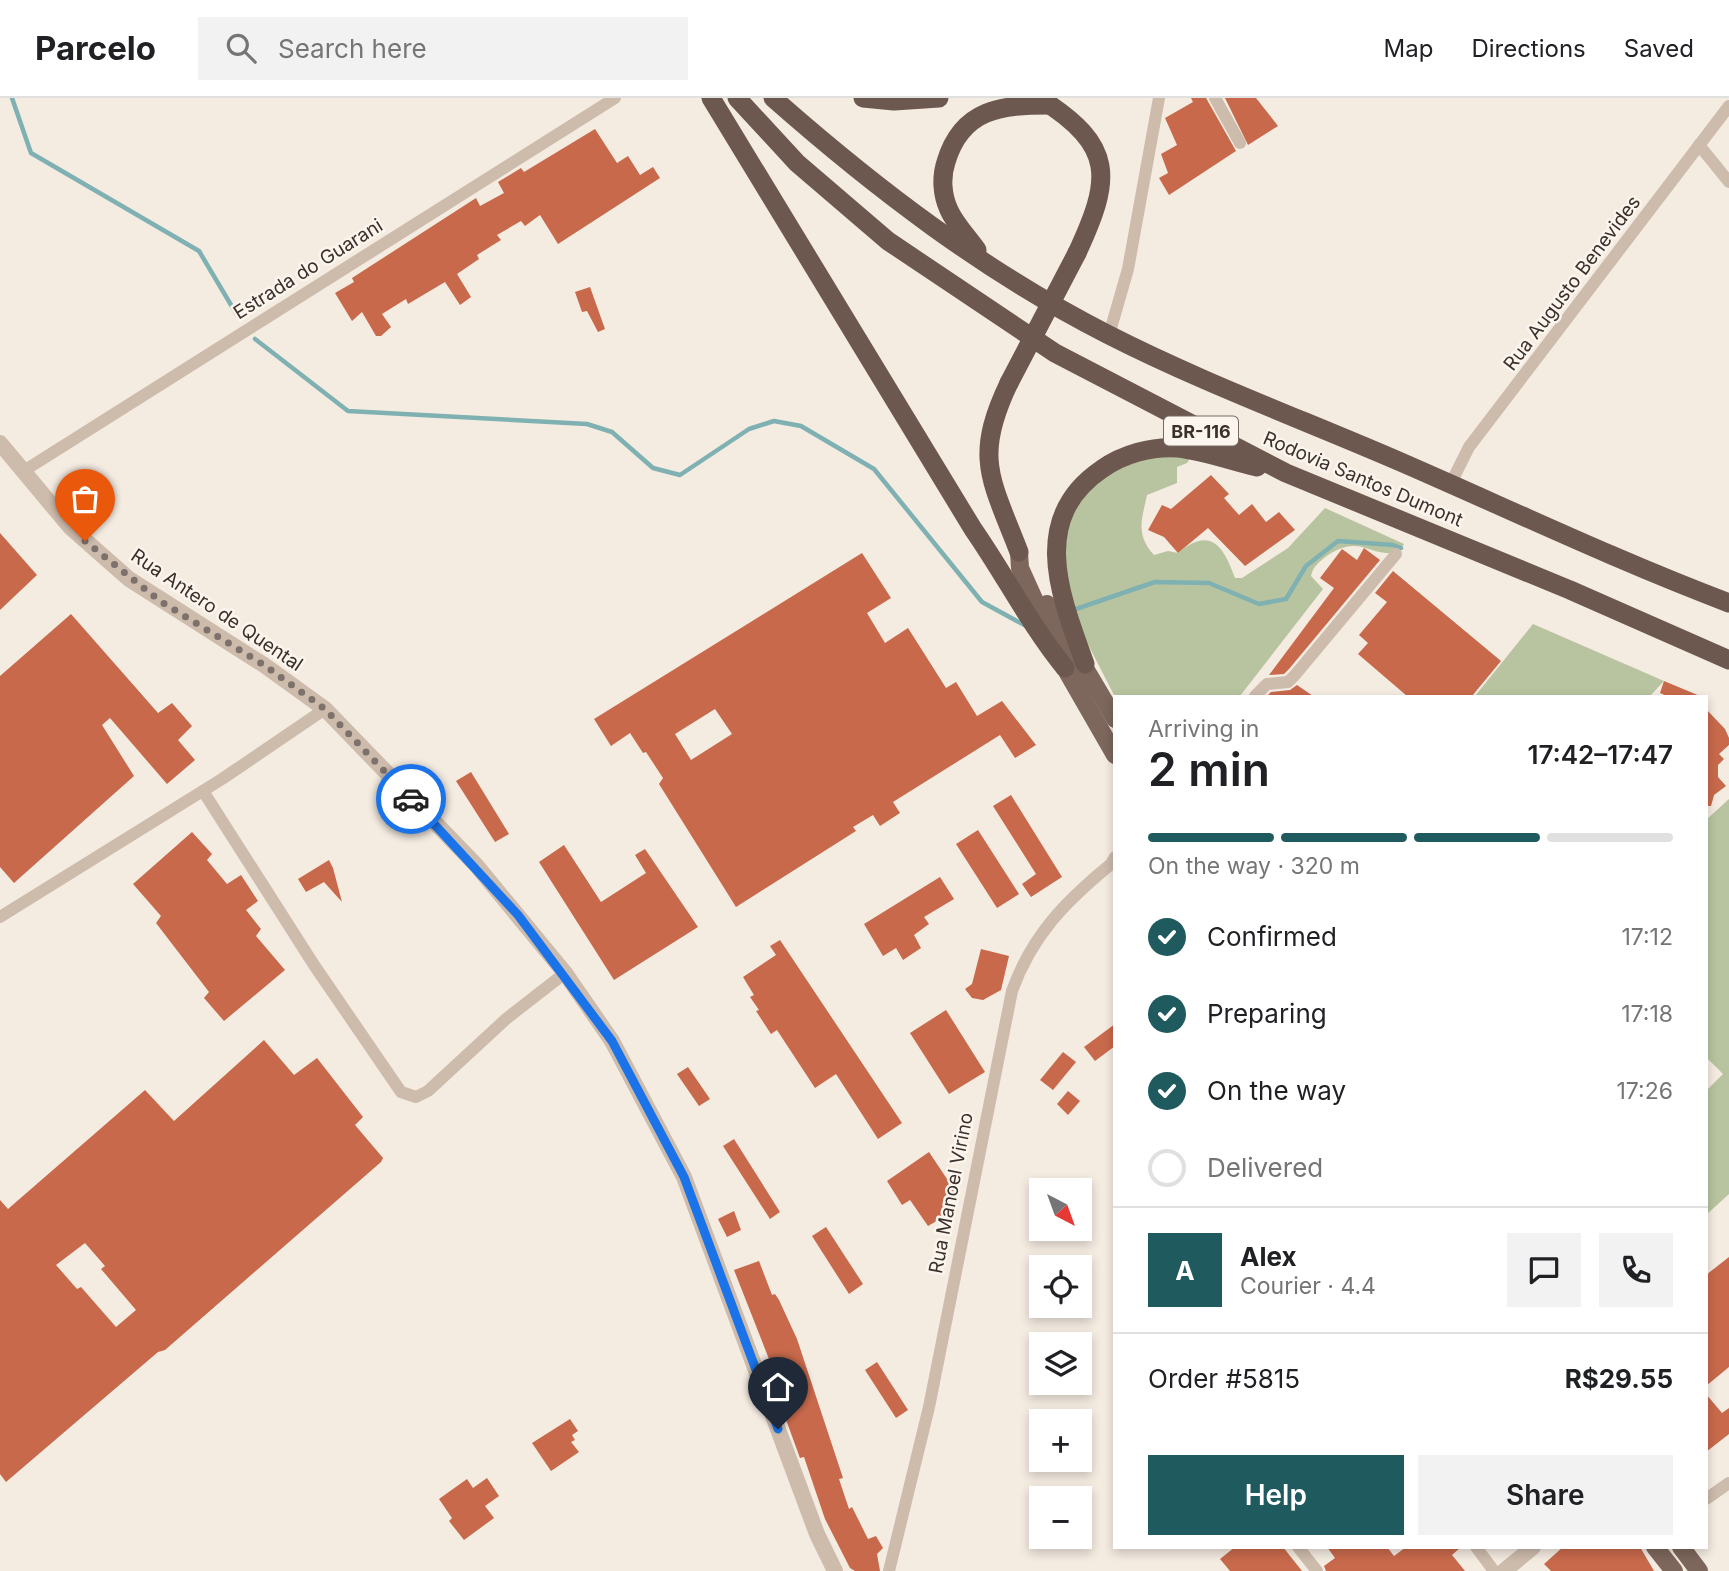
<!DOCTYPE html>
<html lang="en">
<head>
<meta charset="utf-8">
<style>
	body { margin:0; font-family:Inter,sans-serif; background:#f2f2f2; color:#202124; height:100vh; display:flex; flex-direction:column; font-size:26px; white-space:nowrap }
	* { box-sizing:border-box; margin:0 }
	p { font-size:23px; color:#757577 }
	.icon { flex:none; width:38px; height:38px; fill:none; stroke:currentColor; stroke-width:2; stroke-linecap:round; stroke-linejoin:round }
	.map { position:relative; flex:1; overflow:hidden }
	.panel { position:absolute; left:1113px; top:597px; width:595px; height:854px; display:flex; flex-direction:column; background:#fff; border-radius:0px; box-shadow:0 4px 10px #0003 }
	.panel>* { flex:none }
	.needle { width:46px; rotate:139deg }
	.controls { position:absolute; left:1029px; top:1080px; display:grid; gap:14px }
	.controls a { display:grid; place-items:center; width:63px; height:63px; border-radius:0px; background:#fff; box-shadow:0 4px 10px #0003; font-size:35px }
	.pin { position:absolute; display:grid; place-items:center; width:60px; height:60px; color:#fff; margin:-72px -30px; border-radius:50% 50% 50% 0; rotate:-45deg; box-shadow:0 0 7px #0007 }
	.pin .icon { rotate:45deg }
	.courier { position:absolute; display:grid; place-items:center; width:70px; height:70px; margin:-35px; border:5px solid #1a73e8; border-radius:50%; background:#fff; color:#222; box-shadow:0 2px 9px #0007 }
	.head em { font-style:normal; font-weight:600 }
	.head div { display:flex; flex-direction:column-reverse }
	.head { display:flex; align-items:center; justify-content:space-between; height:119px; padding:0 35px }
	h1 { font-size:46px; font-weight:600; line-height:52px }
	.bar { display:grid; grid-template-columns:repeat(4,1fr); gap:10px 7px; align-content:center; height:84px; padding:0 35px }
	.bar i { height:9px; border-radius:5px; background:#e0e0e0 }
	.bar .on { background:#1f5a5e }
	.bar p { grid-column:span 4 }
	.line { display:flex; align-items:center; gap:18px; padding:0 35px; border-top:2px solid #e0e0e0 }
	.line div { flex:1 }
	.round { display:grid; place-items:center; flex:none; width:74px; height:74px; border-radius:0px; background:#f2f2f2 }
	ol { padding:0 35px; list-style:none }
	li { display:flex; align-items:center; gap:21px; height:77px }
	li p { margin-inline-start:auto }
	li .icon { padding:7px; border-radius:50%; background:#1f5a5e; color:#fff; stroke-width:4 }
	li:last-child { color:#757577 }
	li i { width:38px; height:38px; border:4px solid #e0e0e0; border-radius:50% }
	.primary-button { display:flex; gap:14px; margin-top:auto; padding:14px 35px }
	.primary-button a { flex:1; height:80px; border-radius:0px; background:#1f5a5e; color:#fff; font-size:28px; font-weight:600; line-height:80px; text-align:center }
	.primary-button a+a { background:#f2f2f2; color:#202124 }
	header { display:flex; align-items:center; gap:42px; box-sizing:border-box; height:98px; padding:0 35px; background:#fff; border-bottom:2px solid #e0e0e0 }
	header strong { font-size:33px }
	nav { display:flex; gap:38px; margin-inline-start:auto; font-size:24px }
	.search { width:490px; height:63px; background:#f2f2f2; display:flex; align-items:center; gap:18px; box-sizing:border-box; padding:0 24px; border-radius:0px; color:#757577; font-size:26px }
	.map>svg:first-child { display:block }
	.green { fill:#b8c4a0 }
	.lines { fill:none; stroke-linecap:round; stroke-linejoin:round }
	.stream { stroke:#7fb0b2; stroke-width:4.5 }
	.building { fill:#c8694b; fill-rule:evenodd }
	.minor { stroke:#cdbbac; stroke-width:12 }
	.tertiary { stroke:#cdbbac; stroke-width:16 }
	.primary { stroke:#7d675c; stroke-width:18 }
	.trunk { stroke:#6c584f; stroke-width:19 }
	.trunk-bridge { stroke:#6c584f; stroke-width:19 }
	.done { stroke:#7c716b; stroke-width:7; stroke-dasharray:0 12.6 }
	.route { stroke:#1a73e8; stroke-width:9 }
	.labels { text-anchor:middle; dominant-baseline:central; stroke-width:5; stroke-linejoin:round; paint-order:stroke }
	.shield { fill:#fbf5ee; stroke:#756b66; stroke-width:2 }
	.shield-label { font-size:18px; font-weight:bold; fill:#3b302b }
	.street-label { font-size:19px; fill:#3b302b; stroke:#fbf5ee }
</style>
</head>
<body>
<header>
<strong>Parcelo</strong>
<div class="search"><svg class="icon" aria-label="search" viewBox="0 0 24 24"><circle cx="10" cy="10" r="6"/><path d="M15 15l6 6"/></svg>Search here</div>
<nav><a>Map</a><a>Directions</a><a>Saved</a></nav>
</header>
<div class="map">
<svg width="1729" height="1473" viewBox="0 0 1729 1473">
	<rect width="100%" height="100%" fill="#f4ebe1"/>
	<!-- green -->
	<g class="green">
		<path d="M1155,358h36l-4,7 -10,4v16l-30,12c-5,24 -12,39 7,60l14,-4 10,2c33,-28 46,-6 57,25h7l46,-30 37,-40 79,36 -5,8c-30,7 -39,-21 -75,6 -7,6 -11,9 -13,18l12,13 -83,107 -125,1 -38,-74 -16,-79 20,-50 39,-26z"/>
		<polygon points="1533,526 1664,583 1650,598 1475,598"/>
		<polygon points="1729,701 1729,1096 1706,1117 1706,993 1723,976 1706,959 1706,722"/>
	</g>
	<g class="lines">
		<!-- stream -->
		<g class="stream">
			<polyline points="12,0 31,55 199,153 237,217"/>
			<polyline points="255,241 348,313 587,326 612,334 653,370 680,377 749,331 774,323 801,328 874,371 982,504 1026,528"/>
			<polyline points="1073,512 1155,484 1209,485 1259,506 1286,501 1306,468 1338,443 1393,447 1401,450"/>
		</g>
	</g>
	<!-- building -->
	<g class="building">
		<polygon points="1191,0 1206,0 1236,53 1169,97 1159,80 1168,75 1161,56 1177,47 1165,20 1193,4"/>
		<polygon points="1225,0 1256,0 1278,28 1248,47"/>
		<polygon points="595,31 617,65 628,58 640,77 653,69 660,80 558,146 540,117 525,128 521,123 497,137 501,142 477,157 479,161 457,176 471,199 460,207 445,184 408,206 406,201 382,216 391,229 381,238 376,238 362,214 352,223 335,195 354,184 352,180 476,100 480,108 504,95 498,84 521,70 524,74"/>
		<polygon points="590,189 605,231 598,234 587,213 582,214 575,194"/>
		<polygon points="1211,377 1229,396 1224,400 1239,417 1252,406 1266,424 1279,414 1295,432 1245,468 1208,430 1178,455 1164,439 1148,432 1162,407 1171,411"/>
		<polygon points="0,435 37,477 0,512"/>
		<polygon points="1364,450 1380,462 1289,571 1284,576 1269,577 1334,490 1320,480 1342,451 1357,462"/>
		<path d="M862,455l29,45 -24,15 18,30 23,-15 38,60 10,-6 21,34 25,-15 34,44 -21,13 -15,-23 -107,67 7,11 -20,13 -7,-11 -20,12 3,4 -120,76 -77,-123 4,-6 -17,-26 -3,1 -13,-20 -19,13 -17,-27zM715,611l17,25 -41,26 -16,-26z"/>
		<polygon points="1393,473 1501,563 1472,598 1407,598 1358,556 1368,545 1359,537 1387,504 1375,495"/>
		<polygon points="71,516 158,615 172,605 192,628 178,642 195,662 167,686 110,620 102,627 134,678 14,785 0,769 0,578"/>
		<polygon points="1664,583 1700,598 1667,598 1660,595"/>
		<polygon points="1297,587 1313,598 1267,598 1271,594 1290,592"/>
		<polygon points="1706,611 1725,631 1729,640 1729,647 1719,656 1724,661 1718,667 1718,679 1726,688 1714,697 1711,708 1706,708"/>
		<polygon points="471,674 509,736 495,744 456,683"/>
		<polygon points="1011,697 1062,779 1031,799 1022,786 1036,776 993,708"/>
		<polygon points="978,732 1019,796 997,810 956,746"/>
		<polygon points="192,734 212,756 207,762 227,786 241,777 258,803 246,812 261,831 256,838 285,872 224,923 204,900 209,894 156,825 161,818 133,786"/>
		<polygon points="564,747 601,804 646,775 635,757 645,751 698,829 614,882 539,764"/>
		<polygon points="329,762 333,770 342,804 324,784 306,794 298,781"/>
		<polygon points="940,779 954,801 924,819 929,826 914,837 921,850 903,862 896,850 883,858 864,826"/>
		<polygon points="780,842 902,1025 878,1041 836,976 815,990 777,932 771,936 756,913 759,912 750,899 754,897 743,879 776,857 770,848"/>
		<polygon points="981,851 1009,858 1001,892 983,902 972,900 965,891 972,886"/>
		<polygon points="946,912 985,974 949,996 910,935"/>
		<polygon points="1115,926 1115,948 1095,963 1084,949"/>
		<path d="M264,942l30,35 23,-17 46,59 -8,8 28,33 -2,4 -216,188 -7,2 -152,130 -6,-8v-274l8,9 137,-119 29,31zM85,1145l20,23 -4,3 35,41 -20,17 -35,-40 -4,2 -21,-24z"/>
		<polygon points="1063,954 1076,964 1053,992 1040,982"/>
		<polygon points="688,969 710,1001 699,1008 677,976"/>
		<polygon points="1068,993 1080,1003 1068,1017 1057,1006"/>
		<polygon points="734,1041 780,1114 770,1121 723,1048"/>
		<polygon points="929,1054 957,1096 950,1100 957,1111 928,1128 910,1102 902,1107 887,1083"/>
		<polygon points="734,1113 741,1132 727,1139 718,1121"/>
		<polygon points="826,1129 863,1186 849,1196 812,1138"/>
		<polygon points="1729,1159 1729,1269 1706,1288 1706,1177"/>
		<polygon points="759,1163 772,1197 775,1196 779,1202 797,1241 843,1380 839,1381 849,1411 852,1409 868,1441 876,1438 883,1450 877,1456 880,1473 855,1473 850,1470 825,1421 804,1359 800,1360 785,1319 788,1318 778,1284 734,1172"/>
		<polygon points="877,1264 908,1312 896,1320 865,1272"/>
		<polygon points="1706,1296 1722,1315 1729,1310 1729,1336 1706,1354"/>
		<polygon points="570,1321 578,1333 572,1337 575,1342 571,1344 579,1354 551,1373 532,1345"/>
		<polygon points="487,1380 499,1398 485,1408 494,1420 464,1442 449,1423 452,1420 439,1401 467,1381 473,1390"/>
		<polygon points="1235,1449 1283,1449 1302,1473 1230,1473 1220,1461"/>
		<polygon points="1327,1449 1387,1449 1394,1458 1406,1449 1461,1449 1452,1457 1465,1473 1326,1473 1324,1468 1335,1460"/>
		<polygon points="1563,1449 1640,1449 1654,1473 1551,1473 1544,1466"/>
	</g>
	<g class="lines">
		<!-- minor -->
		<g class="minor">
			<polyline points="1215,0 1240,45"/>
			<polyline points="1699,47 1729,84"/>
			<polyline points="1109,237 1128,171 1159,0"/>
			<polyline points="22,374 615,0"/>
			<polyline points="1450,387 1469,349 1729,8"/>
			<polyline points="1255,598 1267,586 1288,584 1295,577 1396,456"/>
			<polyline points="203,693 314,867 401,994 416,999 428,993 506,921 565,875"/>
			<polyline points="0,819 222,681 325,611"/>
			<polyline points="1706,1401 1729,1385"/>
			<polyline points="1298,1449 1317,1473"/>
			<polyline points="1476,1449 1494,1473"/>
			<path d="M889,1473l40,-164 83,-416c20,-56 54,-90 99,-127l4,-7"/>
		</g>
		<!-- tertiary -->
		<g class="tertiary">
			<polyline points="0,345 70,429 129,481 264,567 325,611 476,767 565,875 612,943 684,1079 817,1436 835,1473"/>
			<polyline points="1504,1473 1533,1449"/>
		</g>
		<!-- primary -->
		<g class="primary">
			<polyline points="1019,454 1020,470 1065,570 1115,657"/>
			<polyline points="1047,506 1115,621"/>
			<polyline points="1655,1449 1674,1473"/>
			<polyline points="1681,1449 1699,1473"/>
		</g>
		<!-- trunk -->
		<g class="trunk">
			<path d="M711,0l262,431c32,46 57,96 92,139"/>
			<polyline points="737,0 797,65 888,143 1055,255 1286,375 1570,492 1729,562"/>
			<path d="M773,0c102,90 212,174 334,236 96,49 197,86 296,129 108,47 215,98 326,140"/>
			<polyline points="863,0 894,3 939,0"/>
			<path d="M1041,1c74,47 71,79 36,154"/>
			<path d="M977,152c-9,-13 -22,-26 -28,-40 -7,-15 -8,-33 -3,-48 16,-54 56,-57 104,-57"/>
			<path d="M1009,285c-36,75 -18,96 10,169"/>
			<path d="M1085,566c-24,-67 -57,-145 17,-195 21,-15 50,-23 76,-21 27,3 53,13 79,19"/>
		</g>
		<!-- trunk-bridge -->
		<polyline class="trunk-bridge" points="1009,285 1077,155"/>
	</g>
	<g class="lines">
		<!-- done -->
		<polyline class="done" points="85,443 160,503 264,567 325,611 411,701"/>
		<!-- route -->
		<polyline class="route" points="411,701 518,817 612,943 684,1079 778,1331"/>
	</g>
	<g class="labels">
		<!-- shield labels -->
		<rect class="shield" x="1164" y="318.5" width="74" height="29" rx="5"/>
		<g class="shield-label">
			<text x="1201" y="333">BR-116</text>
		</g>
		<!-- street labels -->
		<g class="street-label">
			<text transform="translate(308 171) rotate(-32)">Estrada do Guarani</text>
			<text transform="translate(1572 185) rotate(-53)">Rua Augusto Benevides</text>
			<text transform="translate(1363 381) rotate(23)">Rodovia Santos Dumont</text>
			<text transform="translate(217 512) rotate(34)">Rua Antero de Quental</text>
			<text transform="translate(951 1095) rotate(-79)">Rua Manoel Virino</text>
		</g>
	</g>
</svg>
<div class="controls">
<a><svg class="needle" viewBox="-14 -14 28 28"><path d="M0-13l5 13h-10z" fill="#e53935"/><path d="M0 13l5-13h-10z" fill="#757577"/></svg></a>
<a><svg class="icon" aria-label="locate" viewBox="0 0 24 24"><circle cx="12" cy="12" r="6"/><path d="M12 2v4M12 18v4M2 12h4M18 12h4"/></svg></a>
<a><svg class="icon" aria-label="layers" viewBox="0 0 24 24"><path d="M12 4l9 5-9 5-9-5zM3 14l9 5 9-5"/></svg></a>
<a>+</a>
<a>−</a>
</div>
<div class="pin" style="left:85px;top:443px;background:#ea580c"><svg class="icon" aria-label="bag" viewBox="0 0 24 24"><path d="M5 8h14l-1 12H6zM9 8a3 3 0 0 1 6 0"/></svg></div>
<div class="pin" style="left:778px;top:1331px;background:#1f2937"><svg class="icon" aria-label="home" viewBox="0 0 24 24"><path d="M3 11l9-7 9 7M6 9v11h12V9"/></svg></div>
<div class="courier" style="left:411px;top:701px"><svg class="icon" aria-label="car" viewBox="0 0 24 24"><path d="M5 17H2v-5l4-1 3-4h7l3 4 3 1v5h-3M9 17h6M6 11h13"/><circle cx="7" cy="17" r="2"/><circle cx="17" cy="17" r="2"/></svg></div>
<section class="panel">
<div class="head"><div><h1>2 min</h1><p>Arriving in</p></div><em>17:42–17:47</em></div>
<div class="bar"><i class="on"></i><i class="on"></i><i class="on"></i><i></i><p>On the way · 320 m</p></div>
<ol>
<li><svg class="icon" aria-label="check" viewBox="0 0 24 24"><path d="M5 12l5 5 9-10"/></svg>Confirmed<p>17:12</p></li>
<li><svg class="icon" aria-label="check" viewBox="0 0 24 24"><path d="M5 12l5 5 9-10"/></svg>Preparing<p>17:18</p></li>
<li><svg class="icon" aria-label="check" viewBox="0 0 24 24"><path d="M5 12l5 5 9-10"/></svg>On the way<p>17:26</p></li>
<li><i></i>Delivered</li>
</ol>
<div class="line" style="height:126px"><b class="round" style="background:#1f5a5e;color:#fff">A</b><div><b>Alex</b><p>Courier · 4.4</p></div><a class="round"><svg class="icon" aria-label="chat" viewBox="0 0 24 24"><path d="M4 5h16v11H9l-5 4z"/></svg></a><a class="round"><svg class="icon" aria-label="phone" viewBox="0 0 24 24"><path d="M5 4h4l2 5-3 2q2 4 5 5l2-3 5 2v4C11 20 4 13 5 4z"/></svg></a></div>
<div class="line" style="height:91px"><div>Order #5815</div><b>R$29.55</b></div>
<div class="primary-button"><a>Help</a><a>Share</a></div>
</section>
</div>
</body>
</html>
